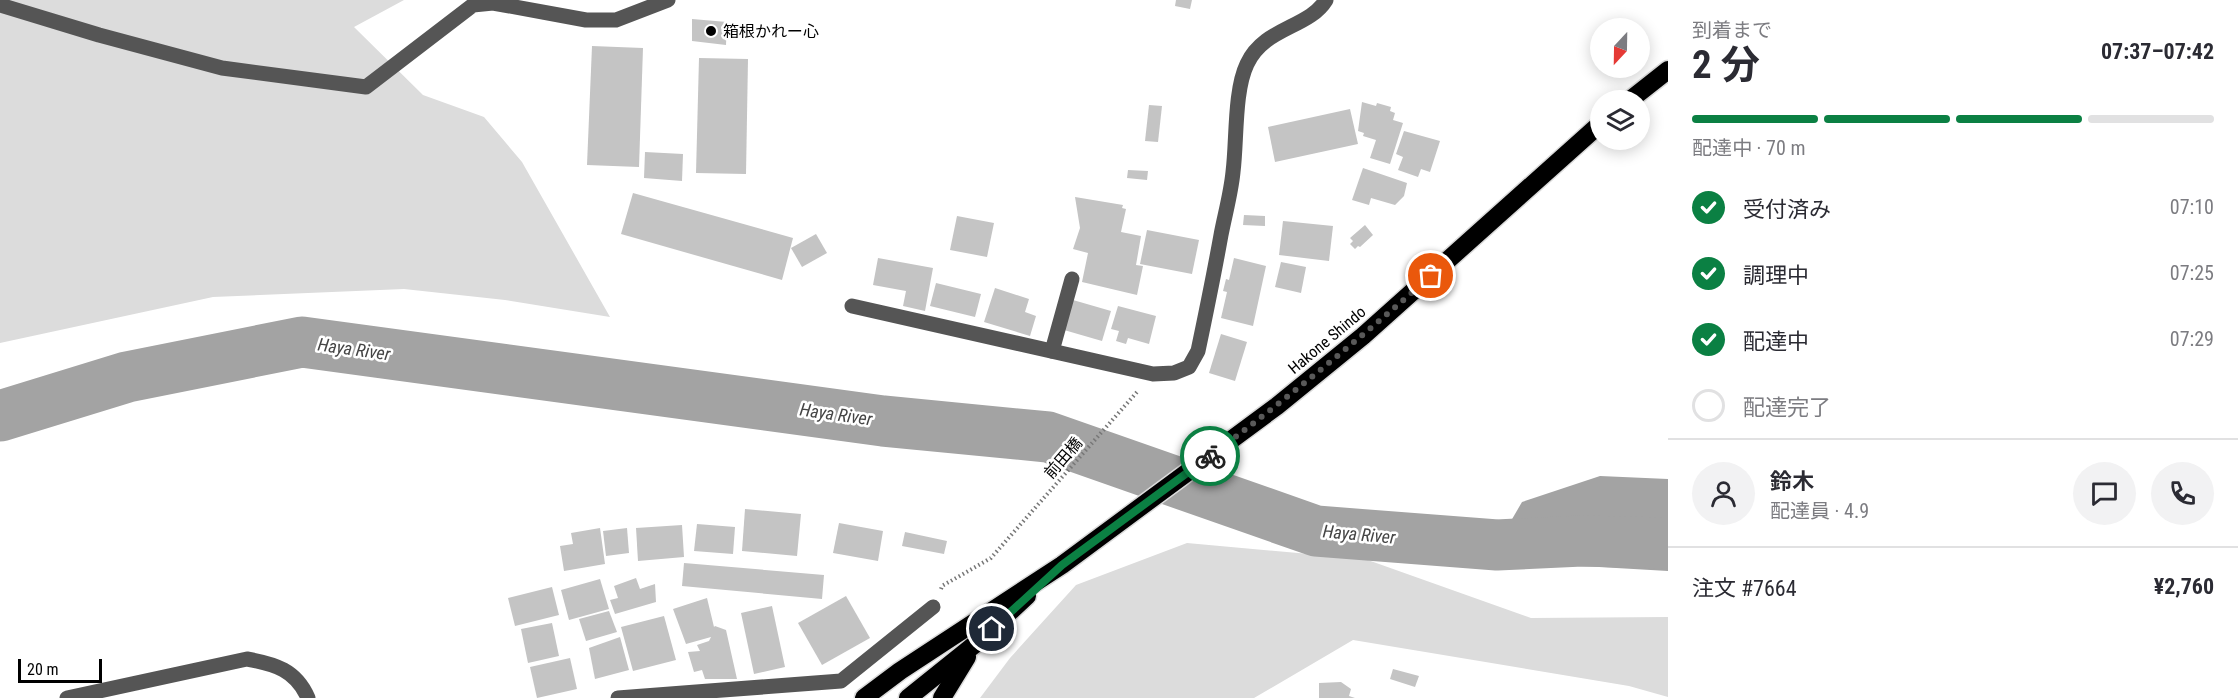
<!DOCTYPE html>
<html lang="ja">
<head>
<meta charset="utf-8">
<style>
	body { margin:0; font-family:"Roboto Condensed","Noto Sans JP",sans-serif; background:#f2f2f3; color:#2b2b33; height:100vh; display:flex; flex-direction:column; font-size:22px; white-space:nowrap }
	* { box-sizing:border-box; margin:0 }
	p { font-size:20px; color:#7c7c81 }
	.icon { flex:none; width:33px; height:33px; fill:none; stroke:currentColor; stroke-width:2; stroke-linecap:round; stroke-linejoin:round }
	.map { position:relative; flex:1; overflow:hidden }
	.details { display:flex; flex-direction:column; background:#fff; width:570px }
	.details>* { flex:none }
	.needle { width:39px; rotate:202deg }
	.tools { position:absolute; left:1590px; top:18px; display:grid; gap:12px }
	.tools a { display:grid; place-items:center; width:60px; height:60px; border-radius:50%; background:#fff; box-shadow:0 3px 15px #0003; font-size:30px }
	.scale { position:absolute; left:18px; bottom:15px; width:84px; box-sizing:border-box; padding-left:6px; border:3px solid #000; border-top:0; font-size:16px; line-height:21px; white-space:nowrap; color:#000; -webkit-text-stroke:4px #fff; paint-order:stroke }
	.pin { position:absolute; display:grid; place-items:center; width:51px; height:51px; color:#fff; margin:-26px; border:3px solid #fff; border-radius:50%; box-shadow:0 2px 6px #0007 }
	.courier { position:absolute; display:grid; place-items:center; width:60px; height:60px; margin:-30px; border:4px solid #0b8043; border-radius:50%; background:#fff; color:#222; box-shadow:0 2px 8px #0007 }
	.overview em { font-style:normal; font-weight:700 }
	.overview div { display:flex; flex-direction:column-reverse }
	.overview { display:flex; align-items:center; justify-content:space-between; height:102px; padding:0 24px }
	h1 { font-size:39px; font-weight:700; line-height:45px }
	.bar { display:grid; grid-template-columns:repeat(4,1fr); gap:9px 6px; align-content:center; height:72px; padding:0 24px }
	.bar i { height:8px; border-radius:4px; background:#e1e1e2 }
	.bar .on { background:#0b8043 }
	.bar p { grid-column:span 4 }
	.line { display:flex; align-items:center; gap:15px; padding:0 24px; border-top:2px solid #e1e1e2 }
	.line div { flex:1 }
	.round { display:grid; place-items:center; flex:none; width:63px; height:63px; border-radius:32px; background:#f2f2f3 }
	ol { padding:0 24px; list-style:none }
	li { display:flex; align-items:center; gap:18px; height:66px }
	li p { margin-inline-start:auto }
	li .icon { padding:6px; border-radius:50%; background:#0b8043; color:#fff; stroke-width:4 }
	li:last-child { color:#7c7c81 }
	li i { width:33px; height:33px; border:3px solid #e1e1e2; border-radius:50% }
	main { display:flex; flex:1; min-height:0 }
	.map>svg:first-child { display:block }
	.green { fill:#dcdcdc }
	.water { fill:#a3a3a3 }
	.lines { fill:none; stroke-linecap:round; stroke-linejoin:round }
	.river { stroke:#a3a3a3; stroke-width:51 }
	.building { fill:#c4c4c4 }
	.highway-casing { stroke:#dbdbdb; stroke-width:21 }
	.path { stroke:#777; stroke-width:4; stroke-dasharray:1.5 3; stroke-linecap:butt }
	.minor { stroke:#555; stroke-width:15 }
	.highway { stroke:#000; stroke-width:18 }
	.done { stroke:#595959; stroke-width:6; stroke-dasharray:0 10.8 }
	.route { stroke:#0b8043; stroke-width:8 }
	.poi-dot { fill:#000; stroke:#fff; stroke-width:2 }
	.labels { text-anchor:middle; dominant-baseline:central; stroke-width:5; stroke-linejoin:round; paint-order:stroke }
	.poi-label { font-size:16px; fill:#000; stroke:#fff; text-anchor:start }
	.street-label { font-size:16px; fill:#000; stroke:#fff }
	.water-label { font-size:18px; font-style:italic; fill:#444; stroke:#fff }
</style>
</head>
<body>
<main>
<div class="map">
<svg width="1668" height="698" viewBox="0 0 1668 698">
	<rect width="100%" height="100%" fill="#fff"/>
	<!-- green -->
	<g class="green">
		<polygon points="0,0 404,0 354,27 423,95 484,117 522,162 610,317 505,300 404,289 213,297 0,343"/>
		<polygon points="1187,543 1365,559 1531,618 1668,617 1668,697 1629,686 1353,640 1254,698 980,698 1010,658 1076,585"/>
	</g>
	<!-- water -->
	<polygon class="water" points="1600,476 1668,479 1668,571 1530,563 1497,545 1522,502"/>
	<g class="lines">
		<!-- river -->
		<polyline class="river" points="0,416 127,377 302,342 883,421 1048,437 1316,531 1497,545 1582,541 1668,543"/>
	</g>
	<!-- building -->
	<g class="building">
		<polygon points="1176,0 1192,0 1190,9 1175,6"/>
		<polygon points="692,19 727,22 726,45 692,41"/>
		<polygon points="592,46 643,48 639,167 587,165"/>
		<polygon points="699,58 748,59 746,174 696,173"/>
		<polygon points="1362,102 1376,106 1377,103 1391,107 1390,111 1395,113 1393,120 1403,123 1390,164 1370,158 1376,140 1363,136 1364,133 1358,131"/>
		<polygon points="1149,105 1162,106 1158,142 1145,141"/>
		<polygon points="1350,109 1358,144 1275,162 1268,127"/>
		<polygon points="1404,131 1440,141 1430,172 1421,169 1418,177 1398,170 1403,157 1396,154"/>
		<polygon points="645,152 683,154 682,181 644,178"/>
		<polygon points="1363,168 1407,183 1404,196 1395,205 1371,198 1369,205 1352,200"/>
		<polygon points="1128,170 1148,171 1147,180 1127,178"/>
		<polygon points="633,193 793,238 782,280 621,234"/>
		<polygon points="1075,197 1123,205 1122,208 1126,209 1121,232 1141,236 1136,265 1143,266 1137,295 1082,282 1088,253 1073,249 1080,228"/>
		<polygon points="1244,215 1265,216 1265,226 1243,225"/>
		<polygon points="957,216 994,223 987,257 950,250"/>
		<polygon points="1283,221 1333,226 1329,261 1279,255"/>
		<polygon points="1365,225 1373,235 1360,247 1358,246 1355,249 1350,244 1353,241 1350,238"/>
		<polygon points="1147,230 1199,240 1192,274 1140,264"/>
		<polygon points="816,234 827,253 802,267 791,248"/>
		<polygon points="878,258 933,268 925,311 903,306 906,291 873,285"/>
		<polygon points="1234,258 1266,266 1253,326 1221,318 1227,292 1223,291 1226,279 1229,280"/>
		<polygon points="1281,262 1306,267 1301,293 1275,287"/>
		<polygon points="936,283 981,294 975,317 930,306"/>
		<polygon points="995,288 1029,299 1025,312 1036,316 1030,336 984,322"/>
		<polygon points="1073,300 1111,311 1102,341 1064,330"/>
		<polygon points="1118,306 1156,316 1149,344 1128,338 1126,344 1116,341 1119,331 1111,329"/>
		<polygon points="1221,334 1247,342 1235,381 1209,373"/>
		<polygon points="745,509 801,514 797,556 742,551"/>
		<polygon points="839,523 883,531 878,561 833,553"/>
		<polygon points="697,524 735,527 733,554 694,551"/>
		<polygon points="682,525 684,557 638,561 636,528"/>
		<polygon points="600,528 605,564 564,571 560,546 573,544 571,533"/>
		<polygon points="627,528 629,553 606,556 603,531"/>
		<polygon points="905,532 947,541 944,554 902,546"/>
		<polygon points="684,563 824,575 822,599 682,586"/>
		<polygon points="636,578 640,589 655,584 656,602 615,614 610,600 618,598 614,586"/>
		<polygon points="600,579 609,609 569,620 561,590"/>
		<polygon points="552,587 559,615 515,626 508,598"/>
		<polygon points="846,596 870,638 822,665 798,623"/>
		<polygon points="707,598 714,627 715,626 726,630 737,679 705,679 702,670 694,672 688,652 700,651 697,645 709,641 711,637 686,644 673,609"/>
		<polygon points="772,606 785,667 754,674 741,613"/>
		<polygon points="609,611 617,632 586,641 579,619"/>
		<polygon points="664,616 676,660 633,671 621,627"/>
		<polygon points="552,623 559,656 528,663 521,629"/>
		<polygon points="620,637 629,670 595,679 589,648"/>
		<polygon points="570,658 577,689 537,698 530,667"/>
		<polygon points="1393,669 1419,676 1415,687 1390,679"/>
		<polygon points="1341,682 1351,689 1349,696 1355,698 1319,698 1319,683"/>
	</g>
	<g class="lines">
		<defs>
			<g id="highway">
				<polyline points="1630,100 1668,70"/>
				<polyline points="864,698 900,671 1062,565 1277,406 1363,336 1600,124"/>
				<polyline points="908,698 974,645 1027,596"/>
				<polyline points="942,698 967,657"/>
			</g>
		</defs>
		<!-- highway casing -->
		<use href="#highway" class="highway-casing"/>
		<!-- path -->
		<polyline class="path" points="941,589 942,586 991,558 1137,392"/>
		<!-- minor -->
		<g class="minor">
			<polyline points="0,5 99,35 222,68 366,87 473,5 493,3 586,20 616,20 668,0"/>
			<path d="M852,306l301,68 21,-1 15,-6 9,-16c8,-38 16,-77 23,-116 4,-21 10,-42 12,-63 4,-31 1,-81 14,-108 17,-37 62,-36 79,-64"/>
			<polyline points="1052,351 1072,279"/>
			<path d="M67,698l180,-39c28,5 49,11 61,39"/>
			<polyline points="618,698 841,681 933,607"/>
		</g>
		<!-- highway -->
		<use href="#highway" class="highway"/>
	</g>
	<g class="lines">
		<!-- done -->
		<path class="done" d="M1210,456c77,-57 149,-117 221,-180"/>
		<!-- route -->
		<polyline class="route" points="992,629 1062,565 1210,456"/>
	</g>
	<!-- markers -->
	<circle class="poi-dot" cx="711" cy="31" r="6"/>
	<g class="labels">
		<!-- poi labels -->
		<g class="poi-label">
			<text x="723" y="31">箱根かれー心</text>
		</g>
		<!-- street labels -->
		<g class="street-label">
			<text transform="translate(1327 340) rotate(-40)">Hakone Shindo</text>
			<text transform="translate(1063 458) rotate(-49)">前田橋</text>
		</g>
		<!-- water labels -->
		<g class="water-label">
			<text transform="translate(354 349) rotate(8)">Haya River</text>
			<text transform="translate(836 414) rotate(8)">Haya River</text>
			<text transform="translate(1359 534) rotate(5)">Haya River</text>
		</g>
	</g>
</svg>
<div class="tools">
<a><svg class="needle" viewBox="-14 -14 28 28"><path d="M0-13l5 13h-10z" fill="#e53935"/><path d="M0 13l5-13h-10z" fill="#7c7c81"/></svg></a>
<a><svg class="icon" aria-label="layers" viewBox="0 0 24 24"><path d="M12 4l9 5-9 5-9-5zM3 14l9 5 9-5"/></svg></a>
</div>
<div class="scale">20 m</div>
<div class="pin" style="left:1431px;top:276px;background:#ea580c"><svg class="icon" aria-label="bag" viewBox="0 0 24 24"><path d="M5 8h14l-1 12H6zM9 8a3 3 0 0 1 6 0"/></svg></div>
<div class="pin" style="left:992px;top:629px;background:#1f2937"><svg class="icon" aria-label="home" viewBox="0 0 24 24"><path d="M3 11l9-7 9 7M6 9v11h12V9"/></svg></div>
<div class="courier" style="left:1210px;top:456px"><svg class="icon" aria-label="bike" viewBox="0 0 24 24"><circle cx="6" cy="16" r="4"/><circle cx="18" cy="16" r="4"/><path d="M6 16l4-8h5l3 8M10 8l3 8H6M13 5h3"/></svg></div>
</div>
<section class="details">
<div class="overview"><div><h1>2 分</h1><p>到着まで</p></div><em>07:37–07:42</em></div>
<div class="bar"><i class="on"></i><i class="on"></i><i class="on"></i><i></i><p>配達中 · 70 m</p></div>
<ol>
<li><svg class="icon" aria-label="check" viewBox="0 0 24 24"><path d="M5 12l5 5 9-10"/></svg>受付済み<p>07:10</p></li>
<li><svg class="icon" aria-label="check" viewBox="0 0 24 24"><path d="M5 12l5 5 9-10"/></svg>調理中<p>07:25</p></li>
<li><svg class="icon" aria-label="check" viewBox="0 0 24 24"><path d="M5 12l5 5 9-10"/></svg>配達中<p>07:29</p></li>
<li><i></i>配達完了</li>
</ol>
<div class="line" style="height:108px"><a class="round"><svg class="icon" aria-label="person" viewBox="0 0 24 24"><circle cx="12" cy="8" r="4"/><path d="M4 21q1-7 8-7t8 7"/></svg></a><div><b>鈴木</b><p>配達員 · 4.9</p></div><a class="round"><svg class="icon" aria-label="chat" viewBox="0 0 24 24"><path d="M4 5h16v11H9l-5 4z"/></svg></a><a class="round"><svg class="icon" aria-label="phone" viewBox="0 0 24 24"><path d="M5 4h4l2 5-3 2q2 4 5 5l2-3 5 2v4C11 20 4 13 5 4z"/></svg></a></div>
<div class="line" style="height:78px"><div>注文 #7664</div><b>¥2,760</b></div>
</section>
</main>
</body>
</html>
